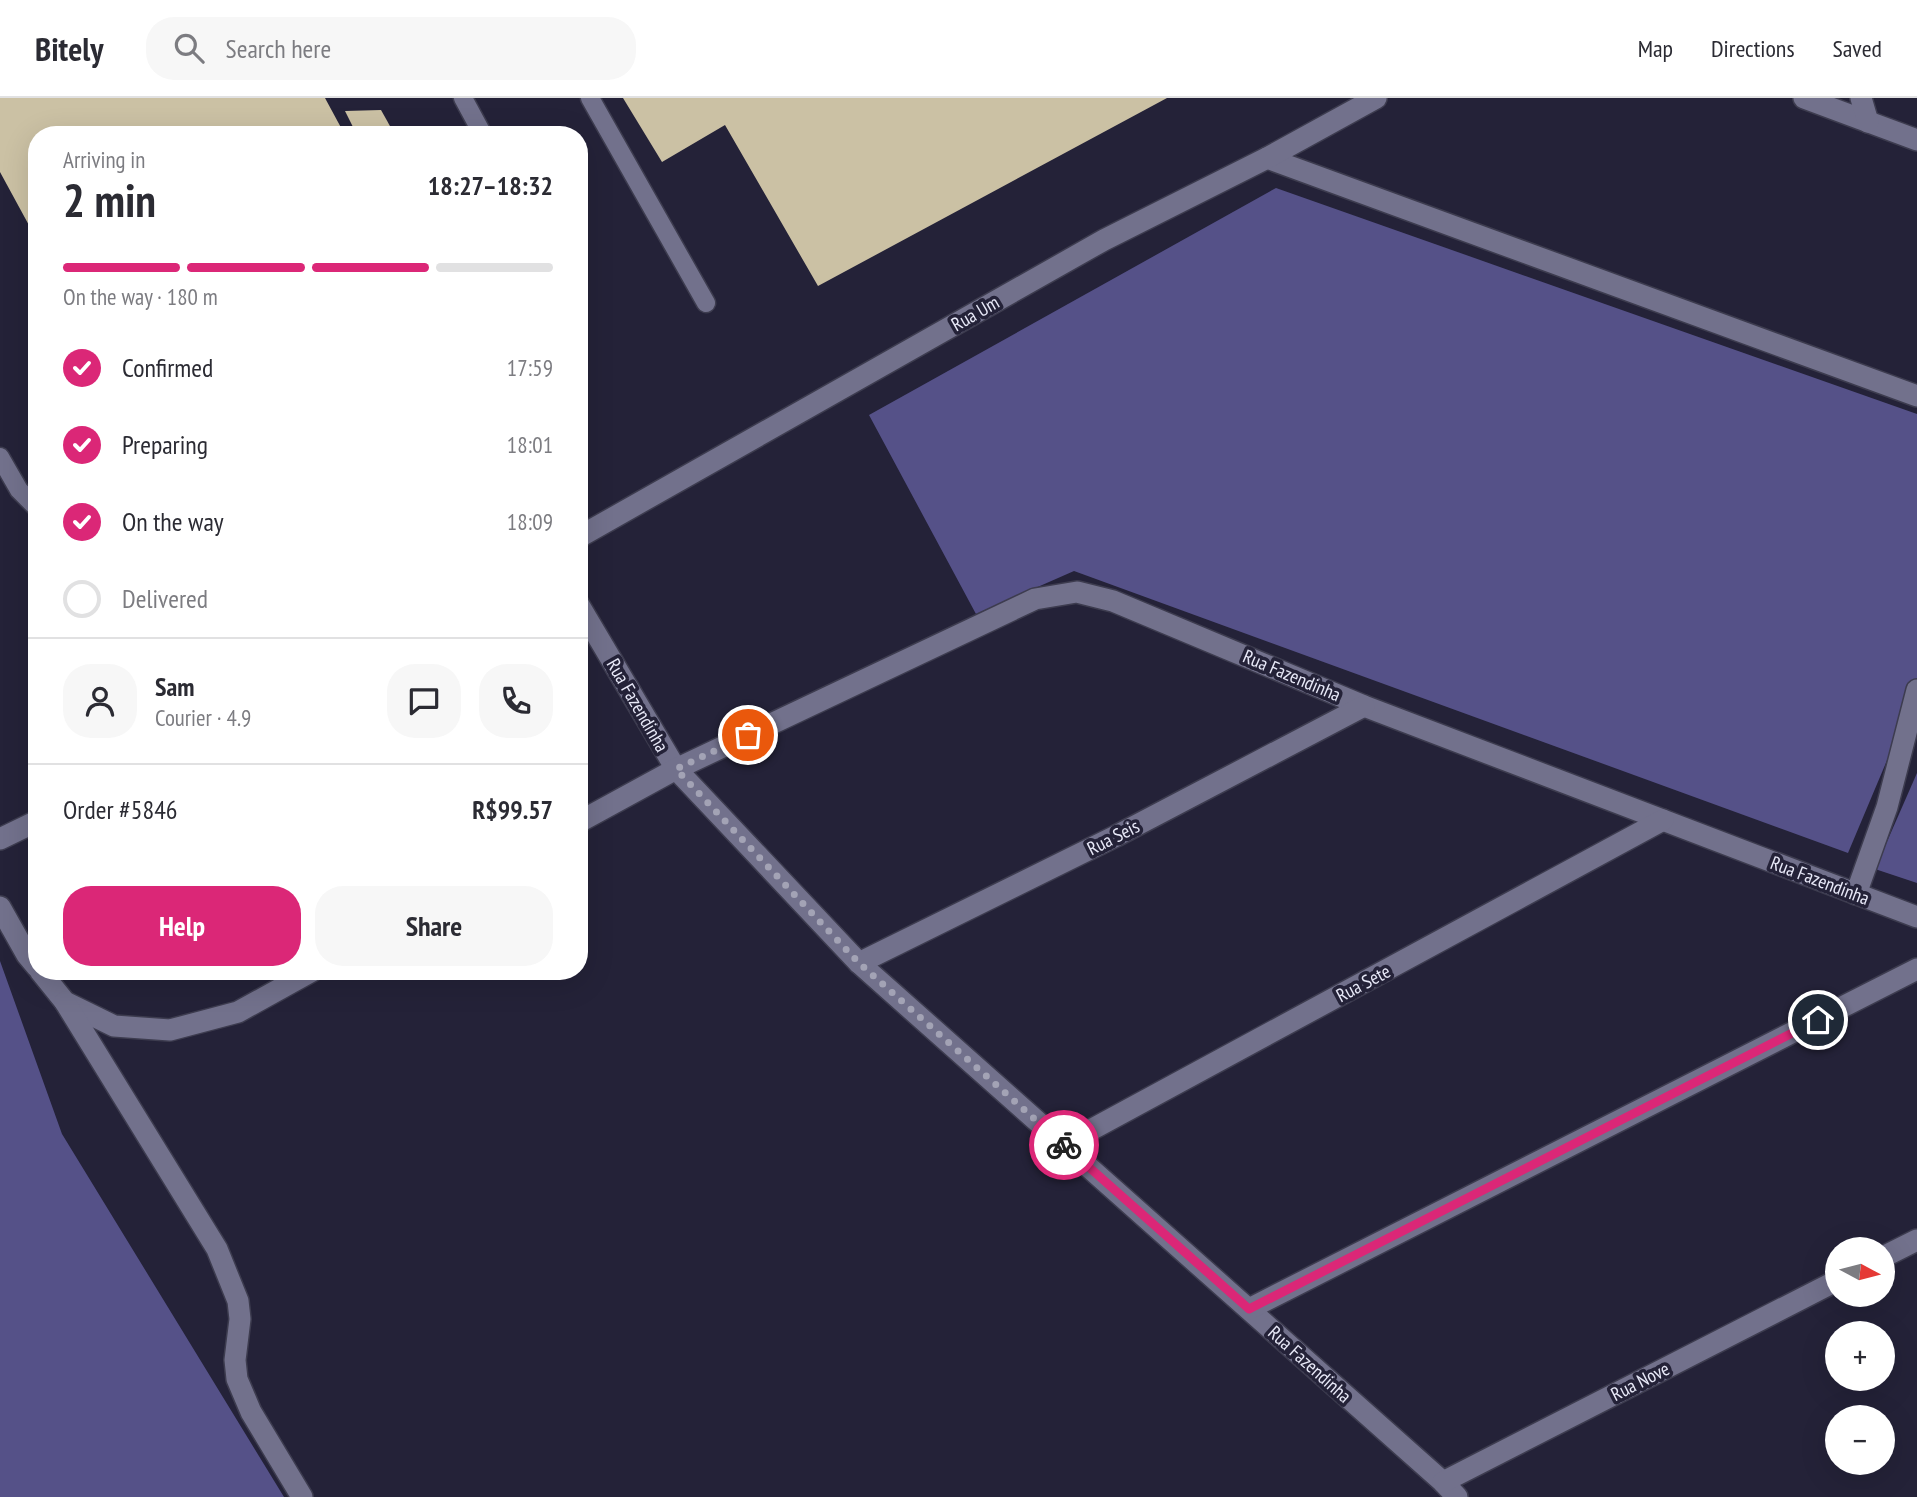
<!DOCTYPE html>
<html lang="en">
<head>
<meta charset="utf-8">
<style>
	body { margin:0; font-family:"PT Sans Narrow",sans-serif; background:#f7f7f7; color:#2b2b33; height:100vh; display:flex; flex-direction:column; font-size:26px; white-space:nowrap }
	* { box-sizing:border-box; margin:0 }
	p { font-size:23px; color:#7c7c81 }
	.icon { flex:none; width:38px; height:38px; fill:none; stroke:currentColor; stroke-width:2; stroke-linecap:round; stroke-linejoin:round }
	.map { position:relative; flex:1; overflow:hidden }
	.panel { position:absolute; left:28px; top:28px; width:560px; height:854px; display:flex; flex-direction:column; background:#fff; border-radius:28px; box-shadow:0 7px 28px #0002 }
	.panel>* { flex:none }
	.needle { width:46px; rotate:97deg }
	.fabs { position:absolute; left:1825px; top:1139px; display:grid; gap:14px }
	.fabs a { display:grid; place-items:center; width:70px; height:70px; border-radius:50%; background:#fff; box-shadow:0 7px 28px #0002; font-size:35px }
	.pin { position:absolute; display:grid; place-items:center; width:60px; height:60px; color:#fff; margin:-30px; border:4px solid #fff; border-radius:50%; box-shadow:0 2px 7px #0007 }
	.courier { position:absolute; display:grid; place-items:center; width:70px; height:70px; margin:-35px; border:5px solid #db2777; border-radius:50%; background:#fff; color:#222; box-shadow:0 2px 9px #0007 }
	.overview em { font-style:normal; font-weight:700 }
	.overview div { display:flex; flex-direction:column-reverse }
	.overview { display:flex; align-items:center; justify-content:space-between; height:119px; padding:0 35px }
	h1 { font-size:46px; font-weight:700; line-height:52px }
	.bar { display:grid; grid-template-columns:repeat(4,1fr); gap:10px 7px; align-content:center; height:84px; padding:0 35px }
	.bar i { height:9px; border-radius:5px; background:#e1e1e2 }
	.bar .active { background:#db2777 }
	.bar p { grid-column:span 4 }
	.line { display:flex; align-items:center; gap:18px; padding:0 35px; border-top:2px solid #e1e1e2 }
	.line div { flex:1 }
	.round { display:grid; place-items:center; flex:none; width:74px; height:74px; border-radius:28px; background:#f7f7f7 }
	ol { padding:0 35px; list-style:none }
	li { display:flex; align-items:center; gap:21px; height:77px }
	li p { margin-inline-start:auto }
	li .icon { padding:7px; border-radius:50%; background:#db2777; color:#fff; stroke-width:4 }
	li:last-child { color:#7c7c81 }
	li i { width:38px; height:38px; border:4px solid #e1e1e2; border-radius:50% }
	.action { display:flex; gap:14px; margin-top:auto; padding:14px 35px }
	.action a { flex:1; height:80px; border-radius:28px; background:#db2777; color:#fff; font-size:28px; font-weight:700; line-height:80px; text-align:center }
	.action a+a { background:#f7f7f7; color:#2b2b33 }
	header { display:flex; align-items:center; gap:42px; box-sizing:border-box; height:98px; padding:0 35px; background:#fff; border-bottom:2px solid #e1e1e2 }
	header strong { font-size:33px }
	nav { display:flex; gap:38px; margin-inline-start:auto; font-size:24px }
	.search { width:490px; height:63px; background:#f7f7f7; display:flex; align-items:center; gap:18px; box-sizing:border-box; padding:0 24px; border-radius:28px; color:#7c7c81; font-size:26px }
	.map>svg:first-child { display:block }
	.forest { fill:#555188 }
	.building { fill:#cbc1a4 }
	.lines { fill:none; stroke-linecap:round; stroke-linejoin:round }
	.service-casing { stroke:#3d3c4f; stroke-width:21 }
	.minor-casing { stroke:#3d3c4f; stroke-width:24 }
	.service { stroke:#72718c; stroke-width:18 }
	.minor { stroke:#72718c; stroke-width:21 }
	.done { stroke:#a3a3b5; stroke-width:7; stroke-dasharray:0 12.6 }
	.route { stroke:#db2777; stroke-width:9 }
	.labels { text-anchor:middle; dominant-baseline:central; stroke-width:7; stroke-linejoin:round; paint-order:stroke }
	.street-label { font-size:19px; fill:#e8e9f8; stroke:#242238 }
</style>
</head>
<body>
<header>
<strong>Bitely</strong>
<div class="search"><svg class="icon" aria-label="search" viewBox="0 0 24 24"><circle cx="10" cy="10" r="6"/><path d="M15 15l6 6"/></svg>Search here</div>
<nav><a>Map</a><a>Directions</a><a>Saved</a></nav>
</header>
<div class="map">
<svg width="1917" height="1399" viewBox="0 0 1917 1399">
	<rect width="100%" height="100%" fill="#242238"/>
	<!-- forest -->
	<g class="forest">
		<polygon points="1276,90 1917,316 1917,591 1848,755 1074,473 976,516 869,317"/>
		<polygon points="1917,675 1917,785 1875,771"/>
		<polygon points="0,863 62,1036 284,1399 0,1399"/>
	</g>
	<!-- building -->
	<g class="building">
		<polygon points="0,0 325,0 345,37 37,37 37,142 0,74"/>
		<polygon points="623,0 1167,0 818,188 725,27 662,64"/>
		<polygon points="381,12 395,37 357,37 345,13"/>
	</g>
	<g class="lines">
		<defs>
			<g id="service">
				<polyline points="463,0 483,37"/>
				<polyline points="590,0 706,205"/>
				<polyline points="0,359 19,392 37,410"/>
			</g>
			<g id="minor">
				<polyline points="1804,0 1917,42"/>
				<polyline points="1861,0 1868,24"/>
				<polyline points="1267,60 1917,298"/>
				<polyline points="579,439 1104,142 1267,60 1376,0"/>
				<polyline points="579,507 676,671 859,865 1443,1384 1457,1399"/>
				<polyline points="579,724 676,671 1035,501 1077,494 1113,503 1364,608 1917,819"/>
				<polyline points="0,741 37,723"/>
				<polyline points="1856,796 1887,709 1917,592"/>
				<polyline points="0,809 27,857 37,869"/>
				<polyline points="859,865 1116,738 1364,608"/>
				<polyline points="40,873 65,904 114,928 170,932 238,914 312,873"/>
				<polyline points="65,904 217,1151 238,1203 240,1221 235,1262 237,1281 251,1314 302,1399"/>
				<polyline points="1063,1047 1663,722"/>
				<polyline points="1883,1159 1917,1142"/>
				<polyline points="1249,1211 1917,871"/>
				<polyline points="1443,1384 1838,1182"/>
			</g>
		</defs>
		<!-- service casing -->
		<use href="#service" class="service-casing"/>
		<!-- minor casing -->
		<use href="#minor" class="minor-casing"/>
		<!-- service -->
		<use href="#service" class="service"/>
		<!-- minor -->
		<use href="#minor" class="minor"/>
	</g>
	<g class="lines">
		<!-- done -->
		<polyline class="done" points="748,637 676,671 859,865 1064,1047"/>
		<!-- route -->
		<polyline class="route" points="1064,1047 1249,1211 1818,922"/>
	</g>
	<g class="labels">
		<!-- street labels -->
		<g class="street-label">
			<text transform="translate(975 215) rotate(-30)">Rua Um</text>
			<text transform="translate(1292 577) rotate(23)">Rua Fazendinha</text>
			<text transform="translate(638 607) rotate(60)">Rua Fazendinha</text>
			<text transform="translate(1113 739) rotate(-27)">Rua Seis</text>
			<text transform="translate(1820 782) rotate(21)">Rua Fazendinha</text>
			<text transform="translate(1363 885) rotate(-28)">Rua Sete</text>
			<text transform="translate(1310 1266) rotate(42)">Rua Fazendinha</text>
			<text transform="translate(1640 1283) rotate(-27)">Rua Nove</text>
		</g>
	</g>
</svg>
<div class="fabs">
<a><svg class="needle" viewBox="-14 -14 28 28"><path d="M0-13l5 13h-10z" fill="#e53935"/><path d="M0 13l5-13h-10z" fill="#7c7c81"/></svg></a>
<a>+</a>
<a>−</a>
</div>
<div class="pin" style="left:748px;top:637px;background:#ea580c"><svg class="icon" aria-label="bag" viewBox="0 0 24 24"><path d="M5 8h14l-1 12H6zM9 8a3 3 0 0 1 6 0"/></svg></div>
<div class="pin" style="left:1818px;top:922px;background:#1f2937"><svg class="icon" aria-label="home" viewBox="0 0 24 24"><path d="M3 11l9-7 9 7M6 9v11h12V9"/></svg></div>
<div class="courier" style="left:1064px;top:1047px"><svg class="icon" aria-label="bike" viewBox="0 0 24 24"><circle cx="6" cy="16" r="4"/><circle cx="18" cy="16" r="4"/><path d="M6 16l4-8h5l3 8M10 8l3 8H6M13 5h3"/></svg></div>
<section class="panel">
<div class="overview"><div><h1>2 min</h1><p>Arriving in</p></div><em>18:27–18:32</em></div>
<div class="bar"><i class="active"></i><i class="active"></i><i class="active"></i><i></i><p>On the way · 180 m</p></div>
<ol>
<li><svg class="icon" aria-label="check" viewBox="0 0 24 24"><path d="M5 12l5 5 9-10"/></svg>Confirmed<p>17:59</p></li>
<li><svg class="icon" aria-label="check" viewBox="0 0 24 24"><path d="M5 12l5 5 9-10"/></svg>Preparing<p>18:01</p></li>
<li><svg class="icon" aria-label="check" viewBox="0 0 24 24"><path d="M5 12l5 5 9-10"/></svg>On the way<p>18:09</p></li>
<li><i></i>Delivered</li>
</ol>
<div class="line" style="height:126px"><a class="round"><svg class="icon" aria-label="person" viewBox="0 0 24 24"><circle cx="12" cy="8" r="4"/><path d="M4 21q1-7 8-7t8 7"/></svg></a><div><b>Sam</b><p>Courier · 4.9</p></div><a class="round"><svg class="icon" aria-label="chat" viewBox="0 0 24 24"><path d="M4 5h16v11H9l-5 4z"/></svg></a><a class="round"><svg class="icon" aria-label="phone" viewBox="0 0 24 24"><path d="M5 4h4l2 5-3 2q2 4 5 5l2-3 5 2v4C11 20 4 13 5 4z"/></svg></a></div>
<div class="line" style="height:91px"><div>Order #5846</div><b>R$99.57</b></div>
<div class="action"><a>Help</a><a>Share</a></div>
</section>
</div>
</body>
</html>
